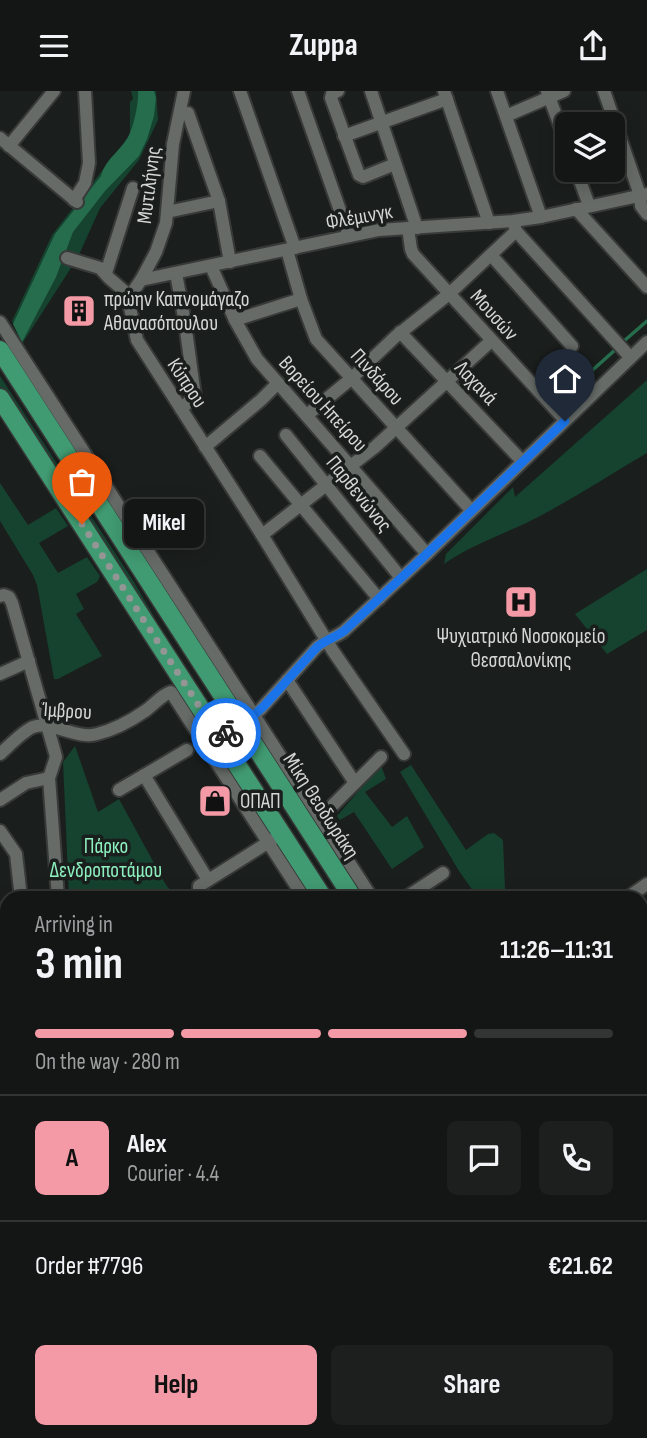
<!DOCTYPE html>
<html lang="en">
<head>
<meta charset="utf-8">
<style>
	body { margin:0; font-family:"Sofia Sans Condensed",sans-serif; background:#1d1f1e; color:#f1f3f6; height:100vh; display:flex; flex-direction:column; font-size:26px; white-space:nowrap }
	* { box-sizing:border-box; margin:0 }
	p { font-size:23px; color:#9d9fa0 }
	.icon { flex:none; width:38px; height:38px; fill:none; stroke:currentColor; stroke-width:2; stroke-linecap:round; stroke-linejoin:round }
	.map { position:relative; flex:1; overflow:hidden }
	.side { position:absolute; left:0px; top:800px; width:648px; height:548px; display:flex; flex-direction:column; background:#141615; border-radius:21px 21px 0 0; box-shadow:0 4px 18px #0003,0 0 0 2px #333534 }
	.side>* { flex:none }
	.buttons { position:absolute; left:555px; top:21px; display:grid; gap:14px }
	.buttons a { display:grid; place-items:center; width:70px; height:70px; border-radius:10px; background:#141615; box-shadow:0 4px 18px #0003,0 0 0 2px #333534; font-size:35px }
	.pin { position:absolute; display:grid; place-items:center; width:60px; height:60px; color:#fff; margin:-72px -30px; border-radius:50% 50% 50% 0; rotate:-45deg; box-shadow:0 0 7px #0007 }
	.pin .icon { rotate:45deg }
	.courier { position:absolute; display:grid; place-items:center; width:70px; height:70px; margin:-35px; border:5px solid #1a73e8; border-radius:50%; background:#fff; color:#222; box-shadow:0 2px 9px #0007 }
	.bubble { position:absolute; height:49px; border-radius:10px; background:#141615; box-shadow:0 4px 18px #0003,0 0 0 2px #333534; font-size:23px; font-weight:700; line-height:49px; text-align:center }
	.headline em { font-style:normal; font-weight:700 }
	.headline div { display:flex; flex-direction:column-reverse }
	.headline { display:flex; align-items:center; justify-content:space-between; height:119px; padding:0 35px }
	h1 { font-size:46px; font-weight:700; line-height:52px }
	.bar { display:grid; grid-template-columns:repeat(4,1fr); gap:10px 7px; align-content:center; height:84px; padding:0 35px }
	.bar i { height:9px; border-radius:5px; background:#333534 }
	.bar .selected { background:#f49aa6 }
	.bar p { grid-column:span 4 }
	.line { display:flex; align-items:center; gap:18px; padding:0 35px; border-top:2px solid #333534 }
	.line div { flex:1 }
	.round { display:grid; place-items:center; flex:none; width:74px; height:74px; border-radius:10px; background:#1d1f1e }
	.action { display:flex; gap:14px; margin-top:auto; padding:14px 35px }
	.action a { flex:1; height:80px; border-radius:10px; background:#f49aa6; color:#111; font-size:28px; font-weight:700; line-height:80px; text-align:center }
	.action a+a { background:#1d1f1e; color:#f1f3f6 }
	header { display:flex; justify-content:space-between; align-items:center; height:91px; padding:0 35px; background:#141615; font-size:32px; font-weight:700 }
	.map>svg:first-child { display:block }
	.green { fill:#15432f }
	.water { fill:#266d4d }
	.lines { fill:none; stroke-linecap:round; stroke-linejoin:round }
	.stream { stroke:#266d4d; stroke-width:3.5 }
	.minor-casing { stroke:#373a39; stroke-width:16 }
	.highway-casing { stroke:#373a39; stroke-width:21 }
	.minor { stroke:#666b68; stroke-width:12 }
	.highway { stroke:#419b72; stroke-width:18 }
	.done { stroke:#939695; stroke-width:7; stroke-dasharray:0 12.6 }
	.route { stroke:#1a73e8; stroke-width:9 }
	.labels { text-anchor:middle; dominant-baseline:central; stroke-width:7; stroke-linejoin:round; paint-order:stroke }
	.street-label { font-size:21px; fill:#d4d7d6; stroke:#1a1e1c }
	.poi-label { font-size:21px; fill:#d4d7d6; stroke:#1a1e1c; text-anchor:start }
	.park-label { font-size:21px; fill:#8df0bf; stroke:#1a1e1c }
</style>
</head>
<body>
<header><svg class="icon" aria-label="menu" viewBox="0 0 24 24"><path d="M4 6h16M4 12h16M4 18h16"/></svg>Zuppa<svg class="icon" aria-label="share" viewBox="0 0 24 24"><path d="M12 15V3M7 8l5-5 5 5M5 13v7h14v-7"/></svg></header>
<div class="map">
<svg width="647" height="1347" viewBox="0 0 647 1347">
	<rect width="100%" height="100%" fill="#1a1e1c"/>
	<!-- green -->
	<g class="green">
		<polygon points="131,0 156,0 158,29 139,69 100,117 78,166 22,253 12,230 52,144 130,44 130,11 133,8"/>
		<polygon points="0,285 134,491 156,529 141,511 0,296"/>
		<path d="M647,289v73c-36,21 -71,44 -107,63 -32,17 -66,27 -96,48l2,-10 67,-67 2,10z"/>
		<polygon points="0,392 28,434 56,417 68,435 39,452 58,482 87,466 100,485 97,491 76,503 84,518 76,523 102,565 58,588 54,588 37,494 33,484 0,430"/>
		<polygon points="647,478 647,539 607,563 575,523"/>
		<polygon points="75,655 98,721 119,708 166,794 177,807 69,807 63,671"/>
		<polygon points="381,674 386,688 365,701 392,736 407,725 424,756 392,778 354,721 340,729 337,725"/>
		<polygon points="411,674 466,759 488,743 494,742 503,749 505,798 504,807 478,807 459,780 400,681"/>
		<polygon points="7,1208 7,1340 51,1341 64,1347 0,1347 0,1239"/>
	</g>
	<!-- water -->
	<path class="water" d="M138,0h16l2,7 -2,18 -7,23 -8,17 -34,35 -32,41 -17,45 -34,65 -9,-18 42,-90 46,-58c4,-17 21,-26 28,-41 5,-9 10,-34 9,-44z"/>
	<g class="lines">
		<!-- stream -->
		<g class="stream">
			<polyline points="624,250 647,230"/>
			<polyline points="567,302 615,259"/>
		</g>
		<defs>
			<g id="minor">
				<polyline points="240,0 295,157"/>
				<polyline points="298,0 349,145"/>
				<polyline points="338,0 332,3 331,7 359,84 363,86 395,73"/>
				<polyline points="371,0 417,137"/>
				<polyline points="444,0 489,132"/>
				<polyline points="497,0 541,126"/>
				<polyline points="547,0 567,54"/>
				<polyline points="604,0 640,104 641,115 647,123"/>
				<polyline points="188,22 219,110 230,171"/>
				<polyline points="506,25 564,0"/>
				<polyline points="344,45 447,8"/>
				<polyline points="0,47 77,111"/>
				<polyline points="9,55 54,0"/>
				<polyline points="576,79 589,114"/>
				<polyline points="74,109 85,92 89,72 85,0"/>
				<polyline points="576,118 647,196"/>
				<polyline points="167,121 219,110"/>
				<polyline points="514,133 516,140 630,266"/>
				<polyline points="408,137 411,158 413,163 565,329"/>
				<polyline points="287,159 301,208 316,248 471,419"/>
				<polyline points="491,164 572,255"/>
				<polyline points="67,167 100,177 109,187 130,205"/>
				<polyline points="211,175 235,229 257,268 427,463"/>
				<polyline points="106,182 133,97"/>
				<polyline points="176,182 185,232 195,305 181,318"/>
				<polyline points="141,189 156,161 166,132 173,53 184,0"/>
				<polyline points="235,229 301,208"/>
				<polyline points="0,231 372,807"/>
				<polyline points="400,241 522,370"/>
				<polyline points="307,324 352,287 395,246 449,203 516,140"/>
				<polyline points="286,344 401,487"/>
				<polyline points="205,356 261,309 278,292"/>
				<polyline points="260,365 379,508"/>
				<polyline points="262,444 375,356 491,250"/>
				<polyline points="0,505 4,504 9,506 12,512 55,662 56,666 49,687 58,807"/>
				<polyline points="0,583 29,570"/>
				<polyline points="287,589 355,692"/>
				<path d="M206,655l54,-36 57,-63c8,-7 19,-10 27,-16l83,-77 220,-212"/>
				<path d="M0,663c9,-8 23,-23 33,-27 19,-7 43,13 64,7 16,-4 35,-14 48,-23 9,-6 16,-16 26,-19l133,206"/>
				<polyline points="404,663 333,560 262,444 137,249 129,212 130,205 141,189 379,139 513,130 541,126 647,103"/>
				<polyline points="144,684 208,789"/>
				<polyline points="119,699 187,659"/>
				<polyline points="0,709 26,692 49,687"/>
				<polyline points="321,726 381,666"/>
				<polyline points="0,740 16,763 21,807"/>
				<polyline points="199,807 199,795 272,749"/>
				<polyline points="405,807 443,782"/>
				<polyline points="627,807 647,793"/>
				<polyline points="0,819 7,817"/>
				<polyline points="640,819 647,830"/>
				<polyline points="0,950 7,948"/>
				<polyline points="640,993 647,1003"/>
				<polyline points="640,1076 647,1072"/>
				<polyline points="640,1087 647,1098"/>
				<polyline points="0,1114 7,1115"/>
				<polyline points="0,1189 7,1191"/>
				<polyline points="640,1192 647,1188"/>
				<polyline points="640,1214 647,1222"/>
				<polyline points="640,1304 647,1313"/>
				<polyline points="181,1340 189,1347"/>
				<polyline points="253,1340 261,1347"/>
				<polyline points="602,1340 608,1347"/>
				<polyline points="131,1347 134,1340"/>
				<polyline points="232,1347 238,1340"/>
				<polyline points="344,1347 349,1340"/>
				<polyline points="409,1347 414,1340"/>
				<polyline points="555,1347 561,1340"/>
			</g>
			<g id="highway">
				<polyline points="0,259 353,807"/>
				<polyline points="0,307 323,807"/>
				<polyline points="640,1237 647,1245"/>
				<polyline points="640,1278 647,1286"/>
			</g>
		</defs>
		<!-- minor casing -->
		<use href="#minor" class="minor-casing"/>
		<!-- highway casing -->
		<use href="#highway" class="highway-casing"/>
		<!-- minor -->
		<use href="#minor" class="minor"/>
		<!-- highway -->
		<use href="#highway" class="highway"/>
	</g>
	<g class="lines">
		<!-- done -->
		<polyline class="done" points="82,433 219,646 226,642"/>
		<!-- route -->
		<path class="route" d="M226,642l28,-18 10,-9 53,-59c8,-7 19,-10 27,-16l70,-65 151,-145"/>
	</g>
	<!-- icons -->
	<defs>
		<symbol id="building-square" viewBox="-11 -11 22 22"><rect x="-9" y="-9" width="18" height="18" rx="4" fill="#f49aa6" stroke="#1a1e1c"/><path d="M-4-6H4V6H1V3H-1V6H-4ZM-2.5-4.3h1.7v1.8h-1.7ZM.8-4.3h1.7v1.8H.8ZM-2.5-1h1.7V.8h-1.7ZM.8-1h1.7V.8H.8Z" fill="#111"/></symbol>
		<symbol id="hospital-square" viewBox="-11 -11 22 22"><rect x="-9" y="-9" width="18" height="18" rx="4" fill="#f49aa6" stroke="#1a1e1c"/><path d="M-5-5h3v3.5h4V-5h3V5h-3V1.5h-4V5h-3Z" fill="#111"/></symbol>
		<symbol id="shop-square" viewBox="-11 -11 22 22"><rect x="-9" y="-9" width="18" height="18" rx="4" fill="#f49aa6" stroke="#1a1e1c"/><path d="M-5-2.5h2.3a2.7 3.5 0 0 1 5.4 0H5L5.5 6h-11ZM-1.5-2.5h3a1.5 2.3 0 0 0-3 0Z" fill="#111"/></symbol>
	</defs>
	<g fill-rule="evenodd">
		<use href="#building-square" x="60" y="201" width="38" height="38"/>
		<use href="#hospital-square" x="502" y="492" width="38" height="38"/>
		<use href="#shop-square" x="196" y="691" width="38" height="38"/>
	</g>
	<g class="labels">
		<!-- street labels -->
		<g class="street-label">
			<text transform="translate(149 94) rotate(-83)">Μυτιλήνης</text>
			<text transform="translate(359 126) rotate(-10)">Φλέμινγκ</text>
			<text transform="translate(494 224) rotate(48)">Μουσών</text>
			<text transform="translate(377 286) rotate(48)">Πινδάρου</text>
			<text transform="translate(187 292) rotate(57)">Κύπρου</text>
			<text transform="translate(476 292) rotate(47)">Λαχανά</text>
			<text transform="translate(323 313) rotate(48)">Βορείου Ηπείρου</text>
			<text transform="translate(359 403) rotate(51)">Παρθενώνος</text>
			<text transform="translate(67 620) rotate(4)">Ίμβρου</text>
			<text transform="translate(321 715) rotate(57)">Μίκη Θεοδωράκη</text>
		</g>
		<!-- poi labels -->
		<g class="poi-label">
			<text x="104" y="208">πρώην Καπνομάγαζο<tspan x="104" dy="24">Αθανασόπουλου</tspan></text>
			<text x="521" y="545" text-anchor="middle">Ψυχιατρικό Νοσοκομείο<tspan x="521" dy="24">Θεσσαλονίκης</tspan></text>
			<text x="240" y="710">ΟΠΑΠ</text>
		</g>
		<!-- park labels -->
		<g class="park-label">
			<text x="106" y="755">Πάρκο<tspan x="106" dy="24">Δενδροποτάμου</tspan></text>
		</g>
	</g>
</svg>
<div class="buttons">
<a><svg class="icon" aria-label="layers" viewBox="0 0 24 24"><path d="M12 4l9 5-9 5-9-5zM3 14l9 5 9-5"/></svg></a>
</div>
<div class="pin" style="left:82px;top:433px;background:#ea580c"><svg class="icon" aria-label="bag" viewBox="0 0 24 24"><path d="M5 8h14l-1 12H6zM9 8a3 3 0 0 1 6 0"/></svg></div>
<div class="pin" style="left:565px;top:330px;background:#1f2937"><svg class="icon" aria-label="home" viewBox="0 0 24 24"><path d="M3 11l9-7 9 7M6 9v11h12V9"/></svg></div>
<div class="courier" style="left:226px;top:642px"><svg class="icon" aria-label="bike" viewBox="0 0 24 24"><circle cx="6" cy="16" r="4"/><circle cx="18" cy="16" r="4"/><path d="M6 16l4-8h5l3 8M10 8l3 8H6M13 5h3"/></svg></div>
<div class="bubble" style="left:124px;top:408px;width:80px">Mikel</div>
<section class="side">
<div class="headline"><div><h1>3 min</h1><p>Arriving in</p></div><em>11:26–11:31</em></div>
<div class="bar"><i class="selected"></i><i class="selected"></i><i class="selected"></i><i></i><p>On the way · 280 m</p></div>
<div class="line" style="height:126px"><b class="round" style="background:#f49aa6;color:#111">A</b><div><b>Alex</b><p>Courier · 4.4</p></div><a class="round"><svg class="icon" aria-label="chat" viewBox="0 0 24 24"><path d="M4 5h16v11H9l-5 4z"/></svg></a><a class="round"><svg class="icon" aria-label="phone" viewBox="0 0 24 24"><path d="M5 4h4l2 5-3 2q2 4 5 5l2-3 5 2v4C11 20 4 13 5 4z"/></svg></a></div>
<div class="line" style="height:91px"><div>Order #7796</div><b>€21.62</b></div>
<div class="action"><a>Help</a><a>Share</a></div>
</section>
</div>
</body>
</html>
